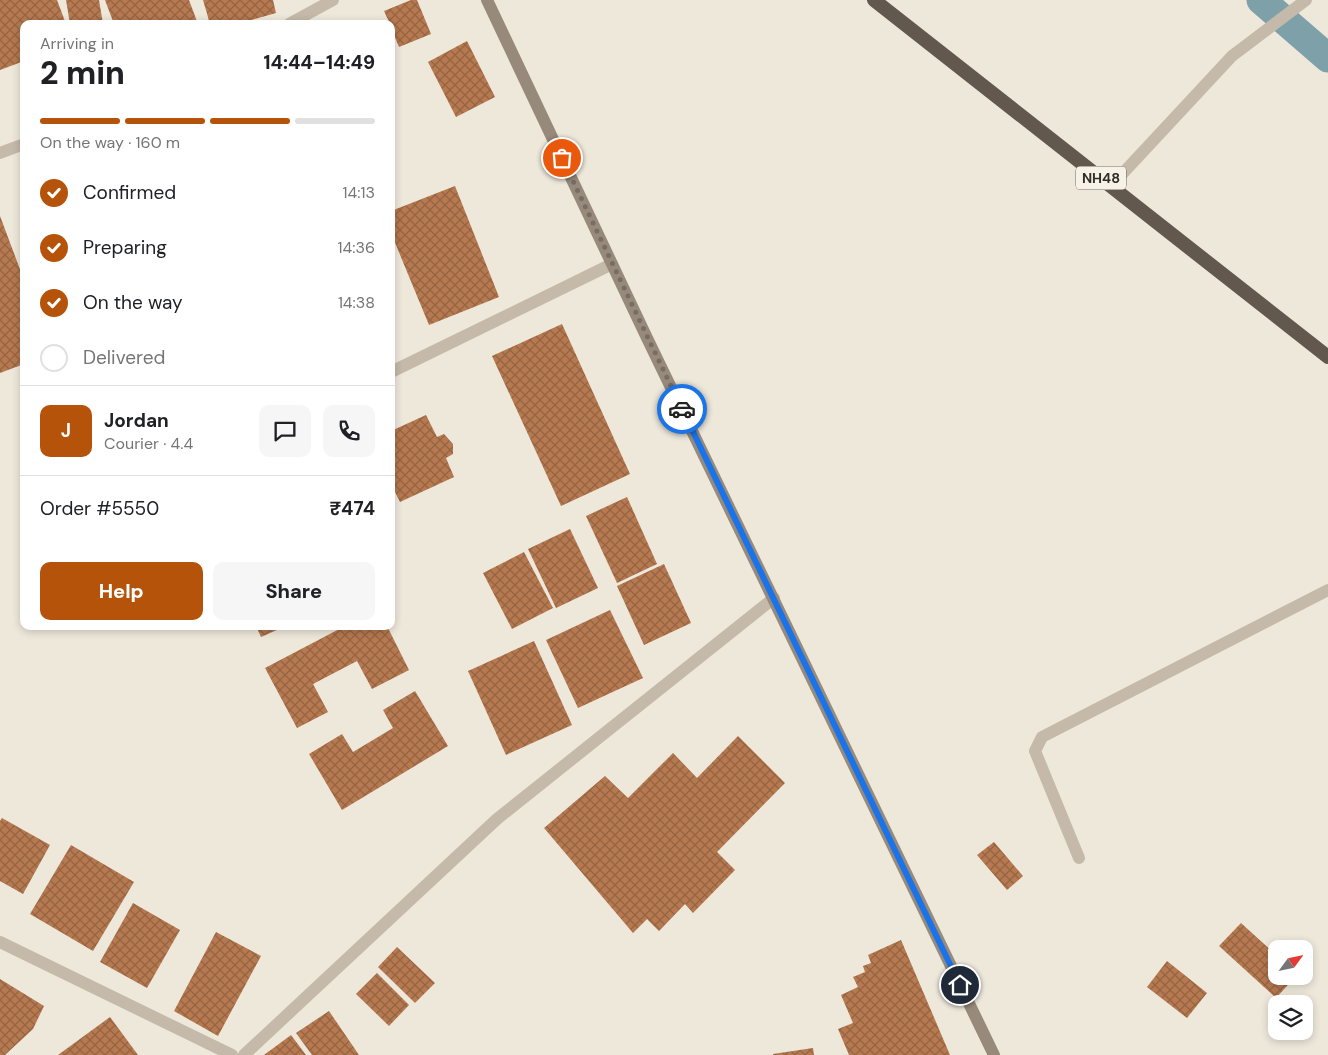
<!DOCTYPE html>
<html lang="en">
<head>
<meta charset="utf-8">
<style>
	body { margin:0; font-family:"DM Sans",sans-serif; background:#f6f6f6; color:#202124; height:100vh; display:flex; flex-direction:column; font-size:19px; white-space:nowrap }
	* { box-sizing:border-box; margin:0 }
	p { font-size:16px; color:#757577 }
	.icon { flex:none; width:28px; height:28px; fill:none; stroke:currentColor; stroke-width:2; stroke-linecap:round; stroke-linejoin:round }
	.map { position:relative; flex:1; overflow:hidden }
	.panel { position:absolute; left:20px; top:20px; width:375px; height:610px; display:flex; flex-direction:column; background:#fff; border-radius:10px; box-shadow:0 2px 8px #0003 }
	.panel>* { flex:none }
	.needle { width:32px; rotate:57deg }
	.buttons { position:absolute; left:1268px; top:940px; display:grid; gap:10px }
	.buttons a { display:grid; place-items:center; width:45px; height:45px; border-radius:10px; background:#fff; box-shadow:0 2px 8px #0003; font-size:25px }
	.pin { position:absolute; display:grid; place-items:center; width:42px; height:42px; color:#fff; margin:-21px; border:2px solid #fff; border-radius:50%; box-shadow:0 1px 5px #0007 }
	.courier { position:absolute; display:grid; place-items:center; width:50px; height:50px; margin:-25px; border:4px solid #1a73e8; border-radius:50%; background:#fff; color:#222; box-shadow:0 1px 6px #0007 }
	.head em { font-style:normal; font-weight:800 }
	.head div { display:flex; flex-direction:column-reverse }
	.head { display:flex; align-items:center; justify-content:space-between; height:85px; padding:0 20px }
	h1 { font-size:32px; font-weight:800; line-height:38px }
	.bar { display:grid; grid-template-columns:repeat(4,1fr); gap:8px 5px; align-content:center; height:60px; padding:0 20px }
	.bar i { height:6px; border-radius:4px; background:#e0e0e0 }
	.bar .selected { background:#b45309 }
	.bar p { grid-column:span 4 }
	.line { display:flex; align-items:center; gap:12px; padding:0 20px; border-top:1px solid #e0e0e0 }
	.line div { flex:1 }
	.round { display:grid; place-items:center; flex:none; width:52px; height:52px; border-radius:10px; background:#f6f6f6 }
	ol { padding:0 20px; list-style:none }
	li { display:flex; align-items:center; gap:15px; height:55px }
	li p { margin-inline-start:auto }
	li .icon { padding:5px; border-radius:50%; background:#b45309; color:#fff; stroke-width:4 }
	li:last-child { color:#757577 }
	li i { width:28px; height:28px; border:2px solid #e0e0e0; border-radius:50% }
	.button { display:flex; gap:10px; margin-top:auto; padding:10px 20px }
	.button a { flex:1; height:58px; border-radius:10px; background:#b45309; color:#fff; font-size:20px; font-weight:800; line-height:58px; text-align:center }
	.button a+a { background:#f6f6f6; color:#202124 }
	.map>svg:first-child { display:block }
	.lines { fill:none; stroke-linecap:round; stroke-linejoin:round }
	.canal { stroke:#7ea0a8; stroke-width:29 }
	.building { fill:url(#building-cross-hatch) }
	.service { stroke:#c5baa9; stroke-width:12 }
	.minor { stroke:#c5baa9; stroke-width:12 }
	.secondary { stroke:#988a7a; stroke-width:12 }
	.trunk { stroke:#63584e; stroke-width:14 }
	.done { stroke:#746e67; stroke-width:5; stroke-dasharray:0 9 }
	.route { stroke:#1a73e8; stroke-width:6 }
	.labels { text-anchor:middle; dominant-baseline:central; stroke-width:4.5; stroke-linejoin:round; paint-order:stroke }
	.shield { fill:#f7f2e7; stroke:#6e6861; stroke-width:1 }
	.shield-label { font-size:14px; font-weight:bold; fill:#332d28 }
</style>
</head>
<body>
<div class="map">
<svg width="1328" height="1055" viewBox="0 0 1328 1055">
	<defs>
		<pattern id="building-cross-hatch" width="8" height="8" patternUnits="userSpaceOnUse" patternTransform="scale(1.25)"><rect width="8" height="8" fill="#b77950"/><path d="M0 0l8 8M0 8l8-8" fill="none" stroke="#956442"/></pattern>
	</defs>
	<rect width="100%" height="100%" fill="#eee8db"/>
	<g class="lines">
		<!-- canal -->
		<polyline class="canal" points="1261,0 1328,58"/>
	</g>
	<!-- building -->
	<g class="building">
		<polygon points="0,0 57,0 66,24 24,24 24,61 0,70"/>
		<polygon points="66,0 99,0 103,24 70,24"/>
		<polygon points="105,0 189,0 198,24 114,24"/>
		<polygon points="203,0 273,0 276,13 237,24 210,24"/>
		<polygon points="411,0 417,0 431,34 399,47 391,28 391,24 390,24 384,11"/>
		<polygon points="467,41 495,97 456,117 428,62"/>
		<polygon points="455,186 499,297 429,325 391,233 391,211"/>
		<polygon points="0,216 24,280 24,364 0,373"/>
		<polygon points="562,324 630,474 561,506 492,356"/>
		<polygon points="426,415 437,437 444,434 453,444 453,454 446,458 454,477 400,502 391,484 391,431"/>
		<polygon points="627,497 657,564 617,583 586,516"/>
		<polygon points="570,529 598,588 556,608 528,549"/>
		<polygon points="524,552 553,608 512,629 483,573"/>
		<polygon points="664,564 691,623 644,645 617,586"/>
		<polygon points="610,610 643,678 578,708 546,640"/>
		<polygon points="256,626 286,626 261,637"/>
		<polygon points="345,626 387,626 409,670 372,689 357,661 313,684 328,712 297,728 265,668"/>
		<polygon points="534,641 572,725 506,755 468,671"/>
		<polygon points="415,691 448,746 342,810 309,754 342,734 353,752 393,728 383,710"/>
		<polygon points="738,736 785,783 717,852 735,870 693,913 685,904 659,931 647,919 633,933 544,828 605,776 628,798 673,753 697,778"/>
		<polygon points="2,818 50,845 23,894 0,881 0,821"/>
		<polygon points="994,842 1023,876 1007,890 977,855"/>
		<polygon points="71,845 134,882 93,951 30,914"/>
		<polygon points="133,903 180,930 147,988 100,962"/>
		<polygon points="1241,923 1276,955 1276,976 1296,976 1276,998 1219,946"/>
		<polygon points="216,932 261,956 218,1036 174,1011"/>
		<polygon points="901,940 950,1055 849,1055 838,1029 853,1023 841,995 858,987 853,977 865,972 863,966 871,963 868,955"/>
		<polygon points="397,947 435,983 415,1003 378,967"/>
		<polygon points="1167,961 1207,993 1187,1018 1147,987"/>
		<polygon points="377,973 409,1005 389,1026 356,994"/>
		<polygon points="0,979 44,1006 33,1029 5,1055 0,1055"/>
		<polygon points="329,1011 359,1055 312,1055 296,1033"/>
		<polygon points="110,1017 138,1055 58,1055"/>
		<polygon points="291,1035 306,1055 264,1055"/>
		<polygon points="813,1048 814,1055 773,1055 773,1054"/>
	</g>
	<g class="lines">
		<!-- service -->
		<polyline class="service" points="1079,858 1035,751 1042,737 1328,590"/>
		<!-- minor -->
		<g class="minor">
			<polyline points="289,24 333,0"/>
			<polyline points="0,153 24,144"/>
			<polyline points="1111,186 1232,56 1306,0"/>
			<polyline points="391,372 612,264"/>
			<polyline points="0,942 232,1055"/>
			<polyline points="244,1055 497,819 774,598"/>
		</g>
		<!-- secondary -->
		<polyline class="secondary" points="487,0 647,338 994,1055"/>
		<!-- trunk -->
		<polyline class="trunk" points="874,0 1328,357"/>
	</g>
	<g class="lines">
		<!-- done -->
		<polyline class="done" points="562,158 682,409"/>
		<!-- route -->
		<polyline class="route" points="682,409 960,985"/>
	</g>
	<g class="labels">
		<!-- shield labels -->
		<rect class="shield" x="1076" y="166.5" width="50" height="23" rx="4"/>
		<g class="shield-label">
			<text x="1101" y="178">NH48</text>
		</g>
	</g>
</svg>
<div class="buttons">
<a><svg class="needle" viewBox="-14 -14 28 28"><path d="M0-13l5 13h-10z" fill="#e53935"/><path d="M0 13l5-13h-10z" fill="#757577"/></svg></a>
<a><svg class="icon" aria-label="layers" viewBox="0 0 24 24"><path d="M12 4l9 5-9 5-9-5zM3 14l9 5 9-5"/></svg></a>
</div>
<div class="pin" style="left:562px;top:158px;background:#ea580c"><svg class="icon" aria-label="bag" viewBox="0 0 24 24"><path d="M5 8h14l-1 12H6zM9 8a3 3 0 0 1 6 0"/></svg></div>
<div class="pin" style="left:960px;top:985px;background:#1f2937"><svg class="icon" aria-label="home" viewBox="0 0 24 24"><path d="M3 11l9-7 9 7M6 9v11h12V9"/></svg></div>
<div class="courier" style="left:682px;top:409px"><svg class="icon" aria-label="car" viewBox="0 0 24 24"><path d="M5 17H2v-5l4-1 3-4h7l3 4 3 1v5h-3M9 17h6M6 11h13"/><circle cx="7" cy="17" r="2"/><circle cx="17" cy="17" r="2"/></svg></div>
<section class="panel">
<div class="head"><div><h1>2 min</h1><p>Arriving in</p></div><em>14:44–14:49</em></div>
<div class="bar"><i class="selected"></i><i class="selected"></i><i class="selected"></i><i></i><p>On the way · 160 m</p></div>
<ol>
<li><svg class="icon" aria-label="check" viewBox="0 0 24 24"><path d="M5 12l5 5 9-10"/></svg>Confirmed<p>14:13</p></li>
<li><svg class="icon" aria-label="check" viewBox="0 0 24 24"><path d="M5 12l5 5 9-10"/></svg>Preparing<p>14:36</p></li>
<li><svg class="icon" aria-label="check" viewBox="0 0 24 24"><path d="M5 12l5 5 9-10"/></svg>On the way<p>14:38</p></li>
<li><i></i>Delivered</li>
</ol>
<div class="line" style="height:90px"><b class="round" style="background:#b45309;color:#fff">J</b><div><b>Jordan</b><p>Courier · 4.4</p></div><a class="round"><svg class="icon" aria-label="chat" viewBox="0 0 24 24"><path d="M4 5h16v11H9l-5 4z"/></svg></a><a class="round"><svg class="icon" aria-label="phone" viewBox="0 0 24 24"><path d="M5 4h4l2 5-3 2q2 4 5 5l2-3 5 2v4C11 20 4 13 5 4z"/></svg></a></div>
<div class="line" style="height:65px"><div>Order #5550</div><b>₹474</b></div>
<div class="button"><a>Help</a><a>Share</a></div>
</section>
</div>
</body>
</html>
